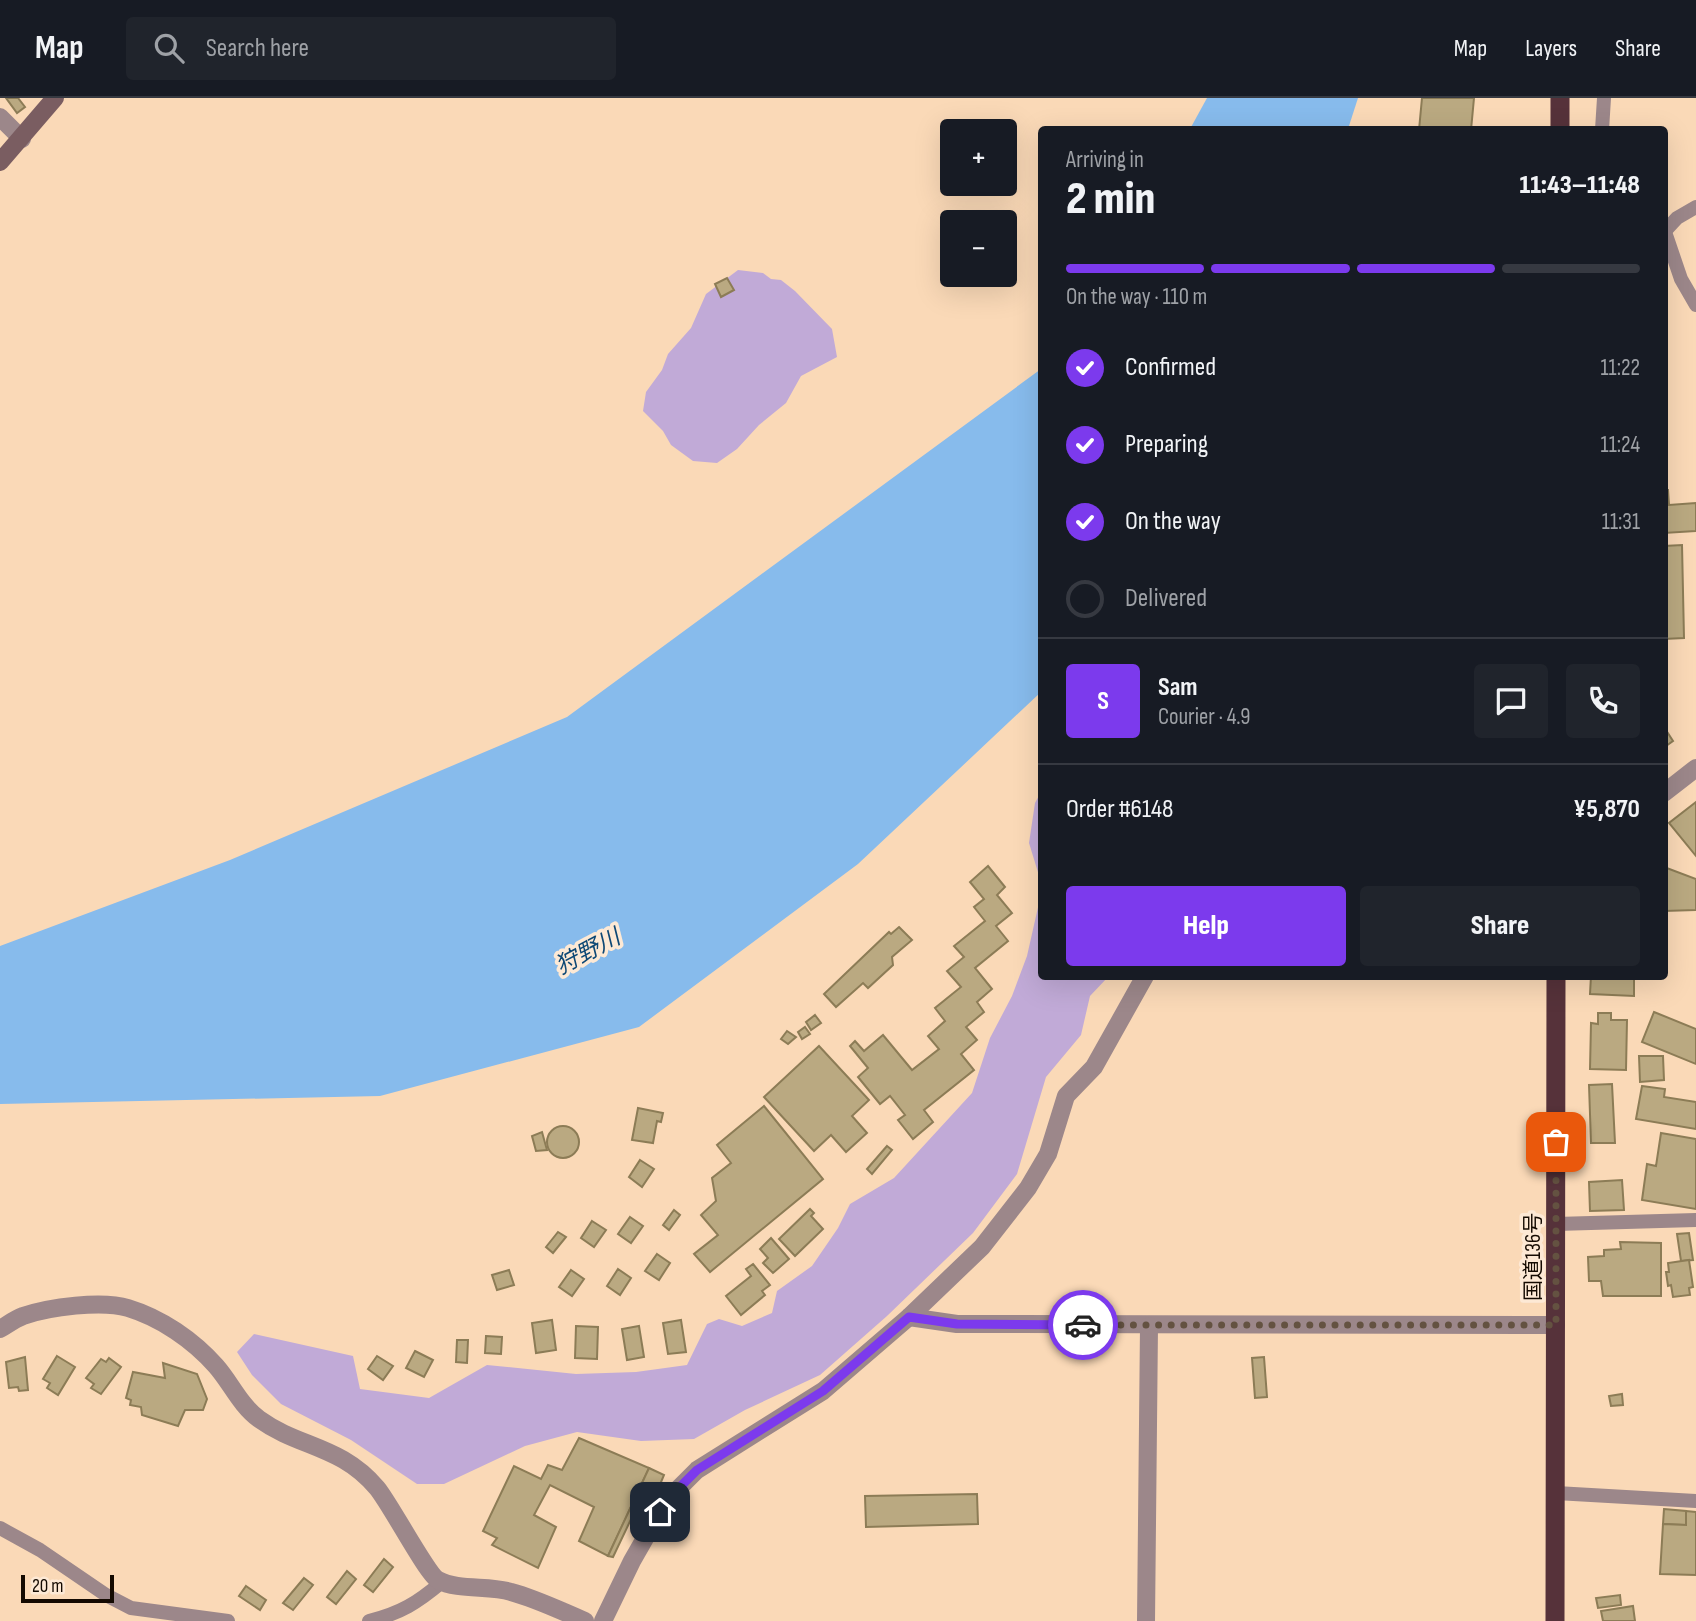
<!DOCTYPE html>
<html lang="en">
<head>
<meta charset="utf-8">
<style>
	body { margin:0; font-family:"Sofia Sans Condensed","Noto Sans JP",sans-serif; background:#20242c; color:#f1f3f6; height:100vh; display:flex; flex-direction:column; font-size:26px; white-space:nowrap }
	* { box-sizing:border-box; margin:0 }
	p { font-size:23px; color:#9ea1a6 }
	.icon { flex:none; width:38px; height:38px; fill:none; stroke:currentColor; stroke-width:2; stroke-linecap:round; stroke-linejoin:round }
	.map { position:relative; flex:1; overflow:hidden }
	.drawer { position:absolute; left:1038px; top:28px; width:630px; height:854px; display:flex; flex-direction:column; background:#171b24; border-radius:7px; box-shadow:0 7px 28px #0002 }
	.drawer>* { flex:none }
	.fabs { position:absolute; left:940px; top:21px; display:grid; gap:14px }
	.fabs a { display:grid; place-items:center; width:77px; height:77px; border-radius:7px; background:#171b24; box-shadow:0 7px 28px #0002; font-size:35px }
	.scale { position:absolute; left:21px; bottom:18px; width:93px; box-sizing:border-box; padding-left:7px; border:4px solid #140a01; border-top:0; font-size:19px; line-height:24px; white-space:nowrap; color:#140a01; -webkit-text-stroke:5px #fde9d5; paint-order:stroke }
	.pin { position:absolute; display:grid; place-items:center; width:60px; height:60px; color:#fff; margin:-30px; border-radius:14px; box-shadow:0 4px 10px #0006 }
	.courier { position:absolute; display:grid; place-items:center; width:70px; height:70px; margin:-35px; border:5px solid #7c3aed; border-radius:50%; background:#fff; color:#222; box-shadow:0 2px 9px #0007 }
	.overview em { font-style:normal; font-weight:800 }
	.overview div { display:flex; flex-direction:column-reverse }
	.overview { display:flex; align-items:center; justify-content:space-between; height:119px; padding:0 28px }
	h1 { font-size:46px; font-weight:800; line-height:52px }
	.bar { display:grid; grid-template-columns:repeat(4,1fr); gap:10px 7px; align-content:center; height:84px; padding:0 28px }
	.bar i { height:9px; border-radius:5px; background:#363941 }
	.bar .selected { background:#7c3aed }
	.bar p { grid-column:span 4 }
	.line { display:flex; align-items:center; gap:18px; padding:0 28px; border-top:2px solid #363941 }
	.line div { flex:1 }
	.round { display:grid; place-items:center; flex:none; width:74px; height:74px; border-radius:7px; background:#20242c }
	ol { padding:0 28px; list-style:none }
	li { display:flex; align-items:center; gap:21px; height:77px }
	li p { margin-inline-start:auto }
	li .icon { padding:7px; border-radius:50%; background:#7c3aed; color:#fff; stroke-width:4 }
	li:last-child { color:#9ea1a6 }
	li i { width:38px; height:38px; border:4px solid #363941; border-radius:50% }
	.button { display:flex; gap:14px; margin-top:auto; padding:14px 28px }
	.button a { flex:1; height:80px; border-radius:7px; background:#7c3aed; color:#fff; font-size:28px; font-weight:800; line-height:80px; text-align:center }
	.button a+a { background:#20242c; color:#f1f3f6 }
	header { display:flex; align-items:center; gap:42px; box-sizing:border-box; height:98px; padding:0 35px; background:#171b24; border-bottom:2px solid #363941 }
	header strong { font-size:33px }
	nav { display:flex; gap:38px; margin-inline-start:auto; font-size:24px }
	.search { width:490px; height:63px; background:#20242c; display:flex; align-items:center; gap:18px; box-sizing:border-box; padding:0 24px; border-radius:7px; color:#9ea1a6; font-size:26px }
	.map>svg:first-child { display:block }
	.green { fill:#c1aad7 }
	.water { fill:#87bbec }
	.building { fill:#baa981; stroke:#8c7c56; stroke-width:2 }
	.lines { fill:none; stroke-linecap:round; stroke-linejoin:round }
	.service { stroke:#9c878a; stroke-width:14 }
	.minor { stroke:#9c878a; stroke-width:18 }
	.tertiary { stroke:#9c878a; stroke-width:18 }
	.secondary { stroke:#7a5d61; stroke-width:18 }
	.trunk { stroke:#56323a; stroke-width:19 }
	.done { stroke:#645241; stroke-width:7; stroke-dasharray:0 12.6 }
	.route { stroke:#7c3aed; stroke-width:9 }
	.labels { text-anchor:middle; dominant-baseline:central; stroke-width:7; stroke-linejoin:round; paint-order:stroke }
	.street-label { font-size:21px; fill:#140a01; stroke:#fde9d5 }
	.water-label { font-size:23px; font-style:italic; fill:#0e4875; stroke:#fde9d5 }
</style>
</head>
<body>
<header>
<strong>Map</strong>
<div class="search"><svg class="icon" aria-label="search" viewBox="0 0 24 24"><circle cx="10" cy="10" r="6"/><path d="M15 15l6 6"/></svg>Search here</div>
<nav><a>Map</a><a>Layers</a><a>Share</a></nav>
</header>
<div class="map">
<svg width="1696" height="1523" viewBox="0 0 1696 1523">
	<rect width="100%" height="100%" fill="#fad9b7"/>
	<!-- green -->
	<g class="green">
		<polygon points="738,172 763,175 771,181 781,182 795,193 832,231 837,259 801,278 786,305 759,327 737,351 717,365 693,363 671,347 663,333 643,313 646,294 662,272 668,256 691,230 706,196"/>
		<polygon points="1041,694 1041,784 1029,745 1035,705"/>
		<polygon points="1041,796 1041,878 1108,879 1090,898 1081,937 1046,979 1017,1076 973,1135 887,1218 820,1277 745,1312 694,1341 641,1343 577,1334 525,1348 444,1386 417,1386 351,1342 281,1306 252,1277 237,1254 254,1236 353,1258 360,1291 429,1300 487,1267 576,1276 636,1274 687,1267 707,1226 719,1221 742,1228 772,1215 777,1193 812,1168 838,1130 850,1106 894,1080 972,995 990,940 1012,898 1027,858"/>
	</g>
	<!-- water -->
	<g class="water">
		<polygon points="1207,0 1358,0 1348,31 1190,31"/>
		<polygon points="1041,271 1041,594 858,766 639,929 380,998 0,1006 0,848 230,762 567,619"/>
	</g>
	<!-- building -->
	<g class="building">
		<polygon points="6,0 18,0 25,9 17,15"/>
		<polygon points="1422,0 1474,0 1471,32 1419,32"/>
		<polygon points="727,180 734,192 721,199 715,186"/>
		<polygon points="1664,392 1668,392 1669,407 1696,405 1696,433 1664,435"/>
		<polygon points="1682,447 1684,540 1664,541 1664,448"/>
		<polygon points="1664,629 1673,643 1666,648 1664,648"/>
		<polygon points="1696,704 1696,758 1669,725"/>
		<polygon points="988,768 1005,789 997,797 1012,815 996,828 1008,843 975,870 992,891 977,904 984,914 966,929 977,942 961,956 974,972 924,1012 933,1024 913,1041 898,1022 905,1017 890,998 880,1006 858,979 868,970 850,948 855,943 864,953 883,937 912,972 939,951 928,938 945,923 935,910 961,889 947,873 964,859 954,848 985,823 974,809 984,801 970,784"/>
		<polygon points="1664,769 1696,781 1696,812 1664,813"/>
		<polygon points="899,829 912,842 892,859 893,867 868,890 863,885 836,909 824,896 889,834 891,836"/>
		<polygon points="1591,878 1634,878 1634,898 1590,896"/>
		<polygon points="1654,914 1696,931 1696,966 1642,944"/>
		<polygon points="1598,915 1611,915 1611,922 1627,922 1626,972 1590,971 1591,925 1598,926"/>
		<polygon points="815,917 821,925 811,932 806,924"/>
		<polygon points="805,929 810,936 802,941 798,934"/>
		<polygon points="787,933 796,939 788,946 781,941"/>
		<polygon points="819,948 869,1002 852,1018 867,1035 846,1054 831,1037 814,1053 764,999"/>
		<polygon points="1639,958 1663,958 1664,982 1640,984"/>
		<polygon points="1612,986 1615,1045 1591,1045 1589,987"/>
		<polygon points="1642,988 1665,991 1664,999 1696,1004 1696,1031 1636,1021"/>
		<polygon points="764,1008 823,1081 710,1174 694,1156 718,1137 701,1117 716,1103 712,1080 731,1065 717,1047"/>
		<polygon points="638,1010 663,1015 661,1024 657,1023 653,1045 632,1042"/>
		<circle cx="563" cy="1044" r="16"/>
		<polygon points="542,1034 547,1052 536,1053 532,1038"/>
		<polygon points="1661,1035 1696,1041 1696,1111 1642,1102 1647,1066 1656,1068"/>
		<polygon points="887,1048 892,1052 872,1076 867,1071"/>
		<polygon points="640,1062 654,1071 642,1089 629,1079"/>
		<polygon points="1622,1082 1624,1112 1590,1113 1589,1084"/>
		<polygon points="810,1111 814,1115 811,1118 823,1131 795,1158 779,1141"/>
		<polygon points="674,1112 680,1117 669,1132 663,1127"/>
		<polygon points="630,1119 643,1128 631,1145 618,1136"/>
		<polygon points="592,1123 606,1132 594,1149 581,1140"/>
		<polygon points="558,1134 566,1139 553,1155 546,1149"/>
		<polygon points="1689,1135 1693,1162 1681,1163 1677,1136"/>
		<polygon points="771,1140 789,1161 773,1175 763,1165 768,1160 760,1151"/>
		<polygon points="1620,1144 1661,1145 1661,1198 1603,1198 1601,1183 1589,1183 1588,1159 1604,1158 1604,1152 1621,1151"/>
		<polygon points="657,1156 670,1165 659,1182 645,1173"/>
		<polygon points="1689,1162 1693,1189 1689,1190 1690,1197 1673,1199 1671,1187 1668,1188 1666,1174 1669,1174 1668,1165"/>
		<polygon points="753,1166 770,1187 762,1193 765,1197 741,1217 726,1198 751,1178 746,1171"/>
		<polygon points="618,1171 631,1180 620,1197 607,1188"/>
		<polygon points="509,1172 514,1187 497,1192 492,1177"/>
		<polygon points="571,1172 584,1181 572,1198 559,1189"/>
		<polygon points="552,1222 556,1252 536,1255 532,1225"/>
		<polygon points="681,1222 686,1254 668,1256 663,1225"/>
		<polygon points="576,1228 598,1229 597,1261 575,1260"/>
		<polygon points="639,1228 644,1259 627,1262 622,1231"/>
		<polygon points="486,1238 502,1239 501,1256 485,1255"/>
		<polygon points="457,1242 468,1242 467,1265 456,1264"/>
		<polygon points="415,1253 433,1262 424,1279 406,1270"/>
		<polygon points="57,1258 75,1269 58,1297 47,1290 50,1285 43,1281"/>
		<polygon points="377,1258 393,1268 383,1282 368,1271"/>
		<polygon points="25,1259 28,1292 19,1293 18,1289 9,1290 6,1264"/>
		<polygon points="1264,1259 1267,1299 1255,1300 1252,1260"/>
		<polygon points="109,1260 121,1269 101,1296 91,1290 94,1286 86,1280 101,1261 106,1264"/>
		<polygon points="163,1265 197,1276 207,1301 203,1312 185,1312 178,1328 142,1317 141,1309 130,1307 131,1302 126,1300 133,1274 165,1280"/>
		<polygon points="1622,1296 1623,1307 1611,1308 1609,1298"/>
		<polygon points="579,1340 649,1370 608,1458 579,1443 594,1409 550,1387 534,1417 556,1429 538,1470 492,1447 497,1440 483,1433 514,1368 541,1381 548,1367 562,1372"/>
		<polygon points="649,1370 664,1377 654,1401 643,1396 613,1459 608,1458"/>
		<polygon points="977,1396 978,1426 866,1429 865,1398"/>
		<polygon points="1664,1411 1686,1413 1686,1427 1663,1426"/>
		<polygon points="1686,1413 1696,1414 1696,1477 1660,1476 1663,1426 1686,1427"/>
		<polygon points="384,1461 393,1469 373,1494 364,1487"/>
		<polygon points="347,1473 356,1481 336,1506 327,1499"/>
		<polygon points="304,1480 313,1487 293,1512 283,1505"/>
		<polygon points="246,1488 266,1502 260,1512 239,1498"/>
		<polygon points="1620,1497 1621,1507 1598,1510 1596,1500"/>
		<polygon points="1633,1508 1635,1523 1603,1523 1601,1513"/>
	</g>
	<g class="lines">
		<!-- service -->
		<g class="service">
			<polyline points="1602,32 1604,0"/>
			<polyline points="1664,134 1677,120 1696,109"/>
			<polyline points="1665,134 1681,181 1696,207"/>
			<polyline points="1556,1126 1696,1122"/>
			<polyline points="1556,1395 1696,1403"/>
			<polyline points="0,1430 40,1452 106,1497 131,1510 228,1523"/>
			<path d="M369,1523c32,-8 48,-18 73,-39"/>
		</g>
		<!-- minor -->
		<g class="minor">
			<polyline points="0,19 22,41"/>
			<polyline points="909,1219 957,1226 1556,1227"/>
			<path d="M0,1231c7,-4 15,-10 23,-13 26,-9 79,-16 105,-8 33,10 65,32 88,58 15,17 24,39 43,53 40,29 82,26 118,69 14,17 50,86 61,92 20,11 52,5 73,12 26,7 50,19 74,29"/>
			<polyline points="603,1523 632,1463 660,1414 677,1392 697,1372 823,1293 909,1219 982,1149 1028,1090 1048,1056 1066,998 1094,969 1145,878"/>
			<polyline points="1146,1523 1149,1228"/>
		</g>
		<!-- tertiary -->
		<polyline class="tertiary" points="1664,695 1696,670"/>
		<!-- secondary -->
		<polyline class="secondary" points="0,64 55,0"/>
		<!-- trunk -->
		<g class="trunk">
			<polyline points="1560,32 1560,0"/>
			<polyline points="1555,1523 1556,878"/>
		</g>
	</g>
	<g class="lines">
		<!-- done -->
		<polyline class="done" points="1083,1227 1556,1227 1556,1044"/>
		<!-- route -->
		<polyline class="route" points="660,1414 677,1392 697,1372 823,1293 909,1219 957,1226 1083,1227"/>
	</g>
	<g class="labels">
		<!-- street labels -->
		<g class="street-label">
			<text transform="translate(1533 1159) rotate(-90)">国道136号</text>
		</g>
		<!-- water labels -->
		<g class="water-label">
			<text transform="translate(588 854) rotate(-28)">狩野川</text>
		</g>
	</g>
</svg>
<div class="fabs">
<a>+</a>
<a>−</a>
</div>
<div class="scale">20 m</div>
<div class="pin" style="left:1556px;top:1044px;background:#ea580c"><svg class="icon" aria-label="bag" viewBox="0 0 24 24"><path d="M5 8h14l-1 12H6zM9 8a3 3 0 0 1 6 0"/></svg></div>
<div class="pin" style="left:660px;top:1414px;background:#1f2937"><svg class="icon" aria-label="home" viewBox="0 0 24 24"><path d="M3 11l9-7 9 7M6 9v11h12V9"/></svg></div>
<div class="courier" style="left:1083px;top:1227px"><svg class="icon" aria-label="car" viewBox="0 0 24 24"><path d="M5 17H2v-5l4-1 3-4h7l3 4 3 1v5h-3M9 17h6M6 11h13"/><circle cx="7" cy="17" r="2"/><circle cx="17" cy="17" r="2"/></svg></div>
<section class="drawer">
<div class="overview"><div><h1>2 min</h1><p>Arriving in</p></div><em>11:43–11:48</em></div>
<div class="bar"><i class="selected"></i><i class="selected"></i><i class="selected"></i><i></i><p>On the way · 110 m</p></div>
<ol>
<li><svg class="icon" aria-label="check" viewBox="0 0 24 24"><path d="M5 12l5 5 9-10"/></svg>Confirmed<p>11:22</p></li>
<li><svg class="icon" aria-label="check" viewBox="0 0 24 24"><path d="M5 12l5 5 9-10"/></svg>Preparing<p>11:24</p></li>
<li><svg class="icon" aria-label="check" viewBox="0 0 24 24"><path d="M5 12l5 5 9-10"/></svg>On the way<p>11:31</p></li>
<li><i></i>Delivered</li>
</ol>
<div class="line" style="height:126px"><b class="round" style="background:#7c3aed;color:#fff">S</b><div><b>Sam</b><p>Courier · 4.9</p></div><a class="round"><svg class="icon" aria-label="chat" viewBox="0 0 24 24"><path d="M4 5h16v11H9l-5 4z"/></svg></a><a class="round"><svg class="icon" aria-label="phone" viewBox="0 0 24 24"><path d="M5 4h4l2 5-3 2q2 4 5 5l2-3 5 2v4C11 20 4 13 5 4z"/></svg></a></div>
<div class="line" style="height:91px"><div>Order #6148</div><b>¥5,870</b></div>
<div class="button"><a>Help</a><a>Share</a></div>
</section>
</div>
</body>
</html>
